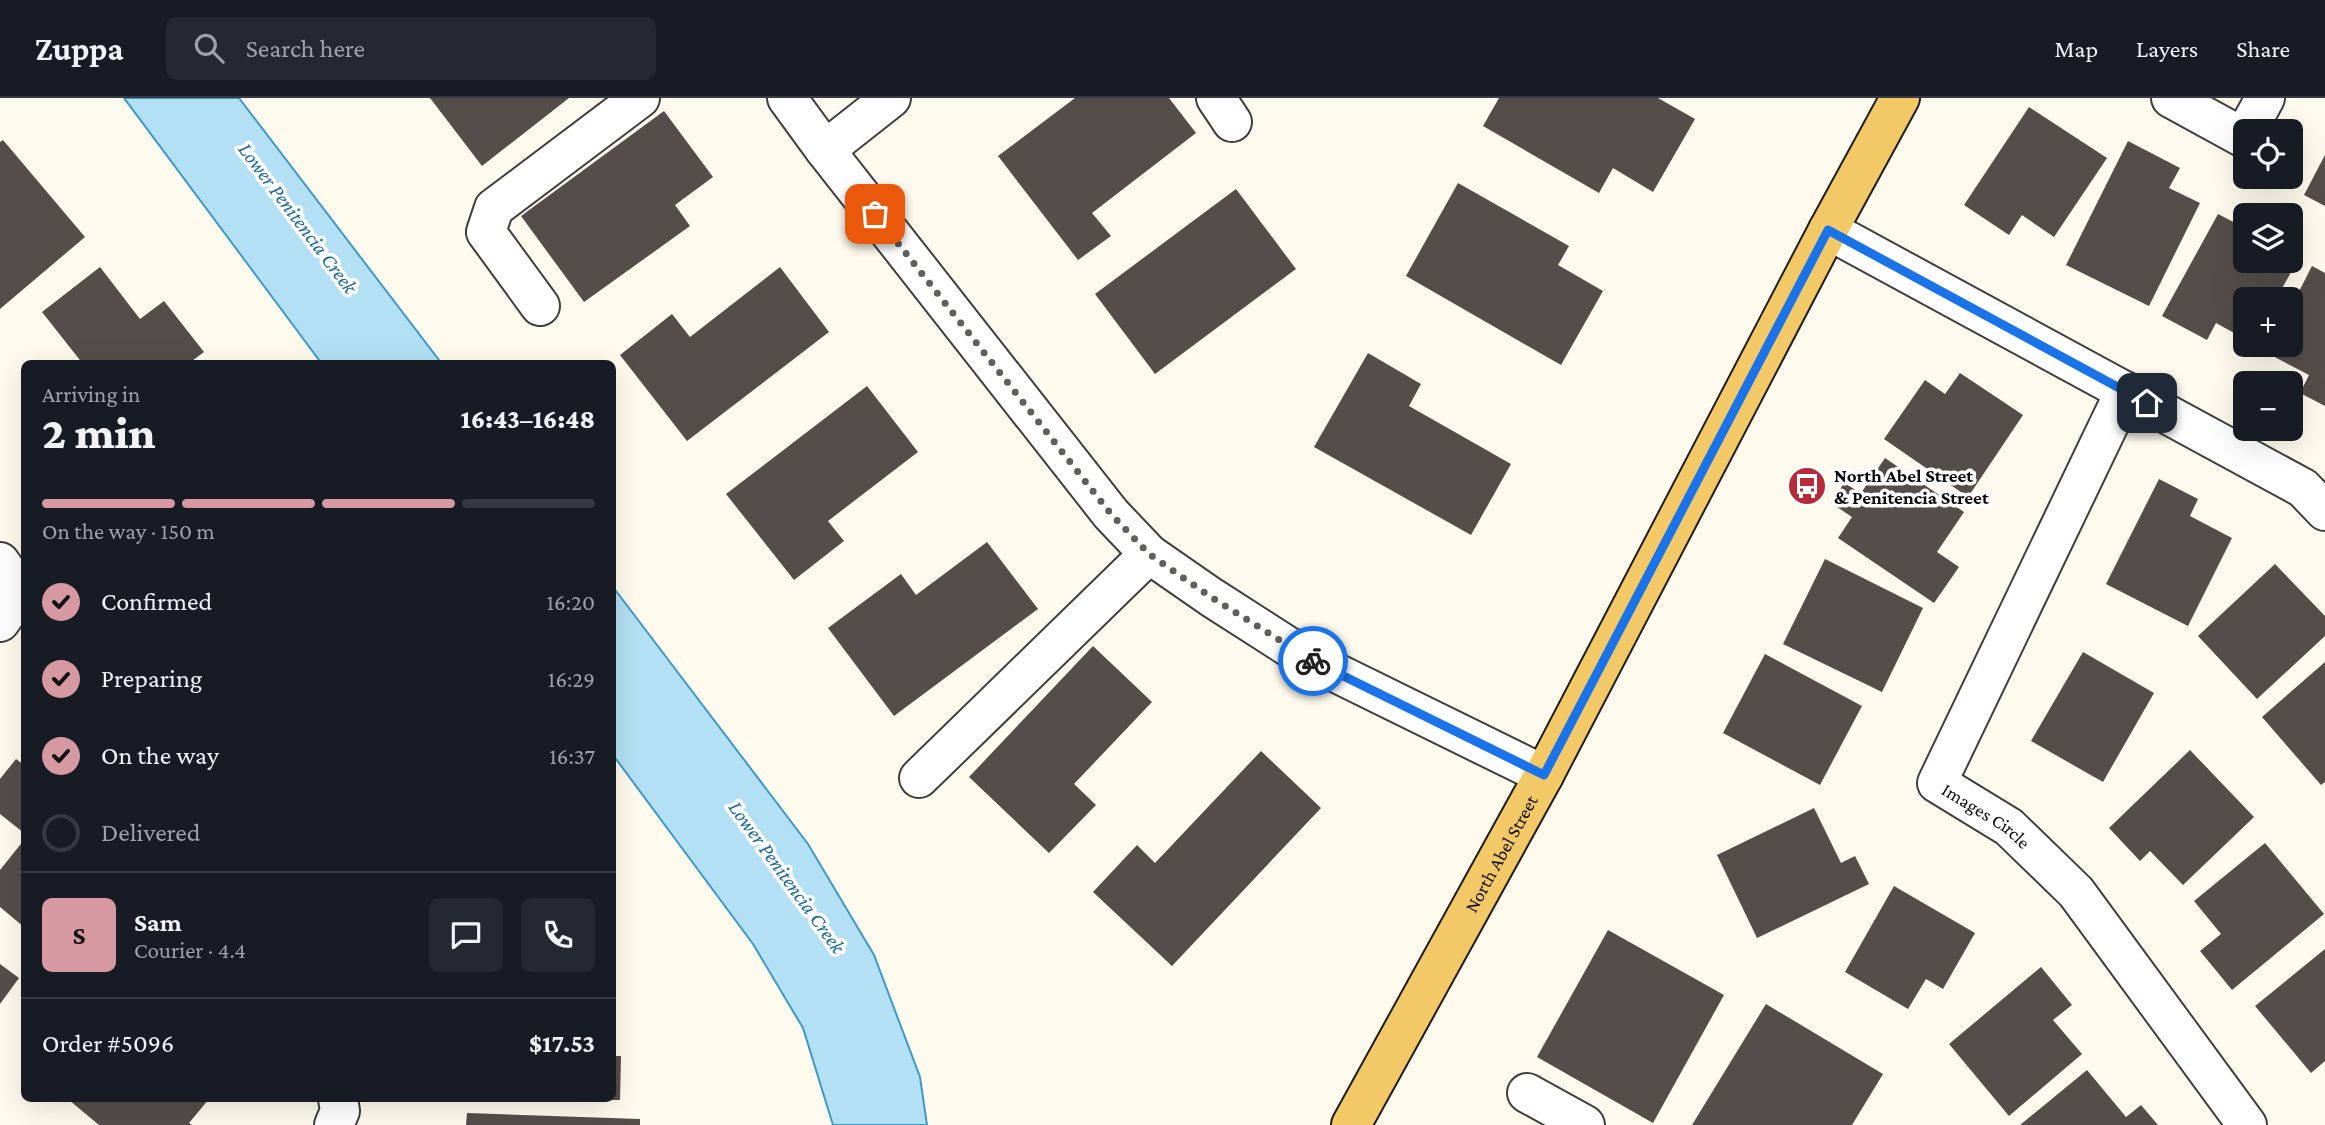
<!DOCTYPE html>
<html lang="en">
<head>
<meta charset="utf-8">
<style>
	body { margin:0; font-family:"Crimson Pro",serif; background:#242831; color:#f1f3f6; height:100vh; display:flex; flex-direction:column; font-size:26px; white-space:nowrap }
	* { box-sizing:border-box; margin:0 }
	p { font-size:23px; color:#9ea1a6 }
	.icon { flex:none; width:38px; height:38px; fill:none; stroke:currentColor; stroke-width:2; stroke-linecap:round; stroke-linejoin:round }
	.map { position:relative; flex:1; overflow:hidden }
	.drawer { position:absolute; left:21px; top:262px; width:595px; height:742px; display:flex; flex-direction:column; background:#171b24; border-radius:10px; box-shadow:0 7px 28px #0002 }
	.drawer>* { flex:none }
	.tools { position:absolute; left:2233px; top:21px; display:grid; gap:14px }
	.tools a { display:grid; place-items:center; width:70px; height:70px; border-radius:10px; background:#171b24; box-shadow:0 7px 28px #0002; font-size:35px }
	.pin { position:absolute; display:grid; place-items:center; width:60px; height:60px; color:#fff; margin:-30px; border-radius:14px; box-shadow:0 4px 10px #0006 }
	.courier { position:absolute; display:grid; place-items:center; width:70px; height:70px; margin:-35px; border:5px solid #1a73e8; border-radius:50%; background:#fff; color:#222; box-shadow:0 2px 9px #0007 }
	.headline em { font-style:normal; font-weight:800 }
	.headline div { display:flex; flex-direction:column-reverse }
	.headline { display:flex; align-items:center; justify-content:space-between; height:119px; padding:0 21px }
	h1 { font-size:46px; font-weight:800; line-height:52px }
	.bar { display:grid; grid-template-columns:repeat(4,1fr); gap:10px 7px; align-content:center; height:84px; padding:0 21px }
	.bar i { height:9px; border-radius:5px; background:#363941 }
	.bar .current { background:#d799a1 }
	.bar p { grid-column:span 4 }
	.line { display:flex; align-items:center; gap:18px; padding:0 21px; border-top:2px solid #363941 }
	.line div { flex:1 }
	.round { display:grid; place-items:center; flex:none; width:74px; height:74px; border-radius:10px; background:#242831 }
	ol { padding:0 21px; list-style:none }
	li { display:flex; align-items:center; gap:21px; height:77px }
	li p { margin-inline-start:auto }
	li .icon { padding:7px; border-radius:50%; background:#d799a1; color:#111; stroke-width:4 }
	li:last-child { color:#9ea1a6 }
	li i { width:38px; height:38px; border:4px solid #363941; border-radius:50% }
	header { display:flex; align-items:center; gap:42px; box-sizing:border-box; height:98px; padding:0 35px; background:#171b24; border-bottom:2px solid #363941 }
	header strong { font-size:33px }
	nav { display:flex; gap:38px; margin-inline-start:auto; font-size:24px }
	.search { width:490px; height:63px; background:#242831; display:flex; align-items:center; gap:18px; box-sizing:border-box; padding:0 24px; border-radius:10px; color:#9ea1a6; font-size:26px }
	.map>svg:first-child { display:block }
	.water { fill:#b3e0f4; stroke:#3d9ac8; stroke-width:2 }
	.building { fill:#554d49 }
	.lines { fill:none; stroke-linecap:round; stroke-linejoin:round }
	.minor-casing { stroke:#3f3f3f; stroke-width:42 }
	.major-casing { stroke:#1d1d1d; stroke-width:42 }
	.minor { stroke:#fff; stroke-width:38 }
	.major { stroke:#f3c867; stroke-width:38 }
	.done { stroke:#615f5b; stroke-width:7; stroke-dasharray:0 12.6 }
	.route { stroke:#1a73e8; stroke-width:9 }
	.labels { text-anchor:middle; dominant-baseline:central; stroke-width:7; stroke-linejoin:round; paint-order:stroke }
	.poi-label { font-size:19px; font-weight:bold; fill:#0c0c0c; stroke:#fff; text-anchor:start }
	.street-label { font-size:19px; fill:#0c0c0c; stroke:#fff }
	.water-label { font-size:21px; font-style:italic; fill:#1b6a99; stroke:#fff }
</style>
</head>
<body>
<header>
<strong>Zuppa</strong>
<div class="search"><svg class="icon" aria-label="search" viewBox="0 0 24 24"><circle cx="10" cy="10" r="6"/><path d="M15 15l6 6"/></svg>Search here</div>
<nav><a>Map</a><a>Layers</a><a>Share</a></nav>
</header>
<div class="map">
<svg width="2325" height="1027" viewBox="0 0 2325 1027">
	<rect width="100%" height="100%" fill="#fefaed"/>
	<!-- water -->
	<g class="water">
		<polygon points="124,0 239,0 442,266 322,266"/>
		<polygon points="613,489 808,746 874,857 920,979 927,1027 833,1027 803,930 753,846 613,657"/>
	</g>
	<!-- building -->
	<g class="building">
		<polygon points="430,0 569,0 482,68"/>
		<polygon points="1075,0 1169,0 1196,35 1092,115 1111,138 1078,162 998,58"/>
		<polygon points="1499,0 1658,0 1695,21 1653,94 1613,70 1599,95 1483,28"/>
		<polygon points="2029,9 2107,60 2054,139 2022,117 2009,137 1964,107"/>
		<polygon points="664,13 713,79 675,107 690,128 584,204 521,118"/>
		<polygon points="3,42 85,139 0,211 0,44"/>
		<polygon points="2128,43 2180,70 2169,90 2200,105 2149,208 2066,167"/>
		<polygon points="2325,57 2325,108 2304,97"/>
		<polygon points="1458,85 1569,148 1558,167 1603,193 1561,267 1406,178"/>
		<polygon points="1236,91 1296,171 1155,276 1095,196"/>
		<polygon points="2218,116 2245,130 2245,163 2291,163 2291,155 2299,160 2276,201 2245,201 2245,241 2216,225 2207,242 2162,218"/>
		<polygon points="2312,168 2325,175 2325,308 2300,295 2309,277 2267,255 2271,247 2291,247 2291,209"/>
		<polygon points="100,169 140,221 164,203 204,254 188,266 83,266 42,214"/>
		<polygon points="780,169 829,234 687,343 620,257 672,216 690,239"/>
		<polygon points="1368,255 1421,286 1409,308 1511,366 1471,437 1314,349"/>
		<polygon points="1960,275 2023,317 1968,399 1884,341 1925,282 1945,296"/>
		<polygon points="867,288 918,354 828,423 844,443 794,482 726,396"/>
		<polygon points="1885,360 1964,414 1937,454 1959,469 1934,505 1838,440 1852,419 1831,405 1844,385 1861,395"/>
		<polygon points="2159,381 2198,401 2190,418 2232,440 2188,528 2106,486"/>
		<polygon points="987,444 1038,511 894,618 828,530 901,476 916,497"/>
		<polygon points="1825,461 1923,510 1882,594 1783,546"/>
		<polygon points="2275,466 2325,518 2325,538 2257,601 2198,538"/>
		<polygon points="1093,548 1152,604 1074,686 1096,707 1049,755 969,679"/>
		<polygon points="2083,554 2154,595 2103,684 2031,643"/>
		<polygon points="1765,556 1862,608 1820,687 1723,635"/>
		<polygon points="2325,564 2325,684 2321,687 2262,619"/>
		<polygon points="2190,652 2254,719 2183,787 2150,753 2140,763 2109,730"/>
		<polygon points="1261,653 1321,710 1172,868 1093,794 1137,747 1155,765"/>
		<polygon points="16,661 24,667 24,735 0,716 0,681"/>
		<polygon points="1814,710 1841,765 1855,758 1869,786 1757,840 1717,757"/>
		<polygon points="24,742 24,829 0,809 0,772"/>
		<polygon points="2265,745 2324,816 2232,892 2200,853 2221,836 2194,803"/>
		<polygon points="1894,788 1975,835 1943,891 1926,881 1908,911 1845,874"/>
		<polygon points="1608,832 1724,897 1653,1025 1537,959"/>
		<polygon points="2325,851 2325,963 2311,975 2255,908"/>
		<polygon points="0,866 19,880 0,906"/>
		<polygon points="2041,869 2072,907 2053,922 2082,956 2009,1018 1949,946"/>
		<polygon points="1766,906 1883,976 1852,1027 1692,1027"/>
		<polygon points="612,958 621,958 620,1002 612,1002"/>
		<polygon points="2087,972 2126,1019 2141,1007 2158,1027 2020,1027"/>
		<polygon points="70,1001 209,1001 189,1025 192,1027 99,1027 69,1002"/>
		<polygon points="467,1015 640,1021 640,1027 466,1027"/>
	</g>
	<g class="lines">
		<defs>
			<g id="minor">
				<polyline points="787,0 825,52 1111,416 1149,456 1211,499 1306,560 1544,677"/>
				<polyline points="1216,0 1232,24"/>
				<polyline points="2171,0 2244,40 2245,37"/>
				<polyline points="2247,33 2265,0"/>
				<polyline points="825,52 891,0"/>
				<polyline points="1828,132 2303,390 2325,413"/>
				<polyline points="540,208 486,134 494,110 640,0"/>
				<path id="s1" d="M2125,293l-188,392 72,44 67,65 171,233"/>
				<polyline points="0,464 24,498"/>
				<polyline points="0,524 21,494"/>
				<polyline points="919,680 1149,456"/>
				<polyline points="1527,995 1585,1027"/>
				<polyline points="334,1027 340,1013 338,1001"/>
			</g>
			<g id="major">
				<path id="s2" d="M1351,1027l193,-350 284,-545 72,-132"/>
			</g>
		</defs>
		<!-- minor casing -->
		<use href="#minor" class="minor-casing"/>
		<!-- major casing -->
		<use href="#major" class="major-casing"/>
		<!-- minor -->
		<use href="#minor" class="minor"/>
		<!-- major -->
		<use href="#major" class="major"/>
	</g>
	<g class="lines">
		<!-- done -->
		<polyline class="done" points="875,116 1111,416 1149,456 1211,499 1313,563"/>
		<!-- route -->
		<polyline class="route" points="1313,563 1544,677 1828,132 2147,305"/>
	</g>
	<!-- icons -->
	<defs>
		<symbol id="bus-disc" viewBox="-11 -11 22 22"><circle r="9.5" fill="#b72a3a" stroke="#fff"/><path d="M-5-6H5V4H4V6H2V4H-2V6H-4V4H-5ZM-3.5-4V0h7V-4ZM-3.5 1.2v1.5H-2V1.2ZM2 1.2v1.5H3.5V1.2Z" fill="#fff"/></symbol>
	</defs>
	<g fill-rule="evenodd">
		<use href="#bus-disc" x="1785" y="366" width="44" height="44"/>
	</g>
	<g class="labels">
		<!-- poi labels -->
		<g class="poi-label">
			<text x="1834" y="377">North Abel Street<tspan x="1834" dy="22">&amp; Penitencia Street</tspan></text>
		</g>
		<!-- street labels -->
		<g class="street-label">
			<text stroke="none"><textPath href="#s1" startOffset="494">Images Circle</textPath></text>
			<text stroke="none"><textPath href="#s2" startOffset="310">North Abel Street</textPath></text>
		</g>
		<!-- water labels -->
		<g class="water-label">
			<text transform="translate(298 120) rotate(53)">Lower Penitencia Creek</text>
			<text transform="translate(787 779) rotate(54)">Lower Penitencia Creek</text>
		</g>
	</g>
</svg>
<div class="tools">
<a><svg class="icon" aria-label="locate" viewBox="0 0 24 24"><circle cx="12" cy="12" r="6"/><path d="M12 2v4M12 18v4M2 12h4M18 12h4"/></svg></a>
<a><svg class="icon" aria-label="layers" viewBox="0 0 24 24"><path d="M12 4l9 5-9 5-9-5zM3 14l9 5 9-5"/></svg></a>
<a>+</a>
<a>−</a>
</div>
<div class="pin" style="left:875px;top:116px;background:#ea580c"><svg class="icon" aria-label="bag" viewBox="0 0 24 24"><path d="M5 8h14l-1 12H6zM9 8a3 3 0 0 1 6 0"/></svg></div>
<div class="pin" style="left:2147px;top:305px;background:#1f2937"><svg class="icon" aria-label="home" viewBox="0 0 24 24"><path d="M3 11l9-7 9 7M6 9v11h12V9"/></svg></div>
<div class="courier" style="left:1313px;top:563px"><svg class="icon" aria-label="bike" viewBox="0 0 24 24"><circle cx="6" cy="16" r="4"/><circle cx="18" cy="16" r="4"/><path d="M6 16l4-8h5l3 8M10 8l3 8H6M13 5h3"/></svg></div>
<section class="drawer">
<div class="headline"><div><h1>2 min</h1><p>Arriving in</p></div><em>16:43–16:48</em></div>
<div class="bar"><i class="current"></i><i class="current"></i><i class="current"></i><i></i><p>On the way · 150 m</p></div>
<ol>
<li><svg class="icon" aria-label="check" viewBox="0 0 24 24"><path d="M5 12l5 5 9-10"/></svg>Confirmed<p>16:20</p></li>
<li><svg class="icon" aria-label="check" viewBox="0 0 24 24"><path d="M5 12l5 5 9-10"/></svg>Preparing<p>16:29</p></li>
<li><svg class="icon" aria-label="check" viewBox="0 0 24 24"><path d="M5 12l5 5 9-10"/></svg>On the way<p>16:37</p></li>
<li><i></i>Delivered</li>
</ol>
<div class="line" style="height:126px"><b class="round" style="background:#d799a1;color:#111">S</b><div><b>Sam</b><p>Courier · 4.4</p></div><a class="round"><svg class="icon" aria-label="chat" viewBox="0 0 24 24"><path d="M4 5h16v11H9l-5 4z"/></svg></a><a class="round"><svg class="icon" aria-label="phone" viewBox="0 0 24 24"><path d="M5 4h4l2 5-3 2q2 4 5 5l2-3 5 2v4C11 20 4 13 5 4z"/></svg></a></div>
<div class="line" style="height:91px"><div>Order #5096</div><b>$17.53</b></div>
</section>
</div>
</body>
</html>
